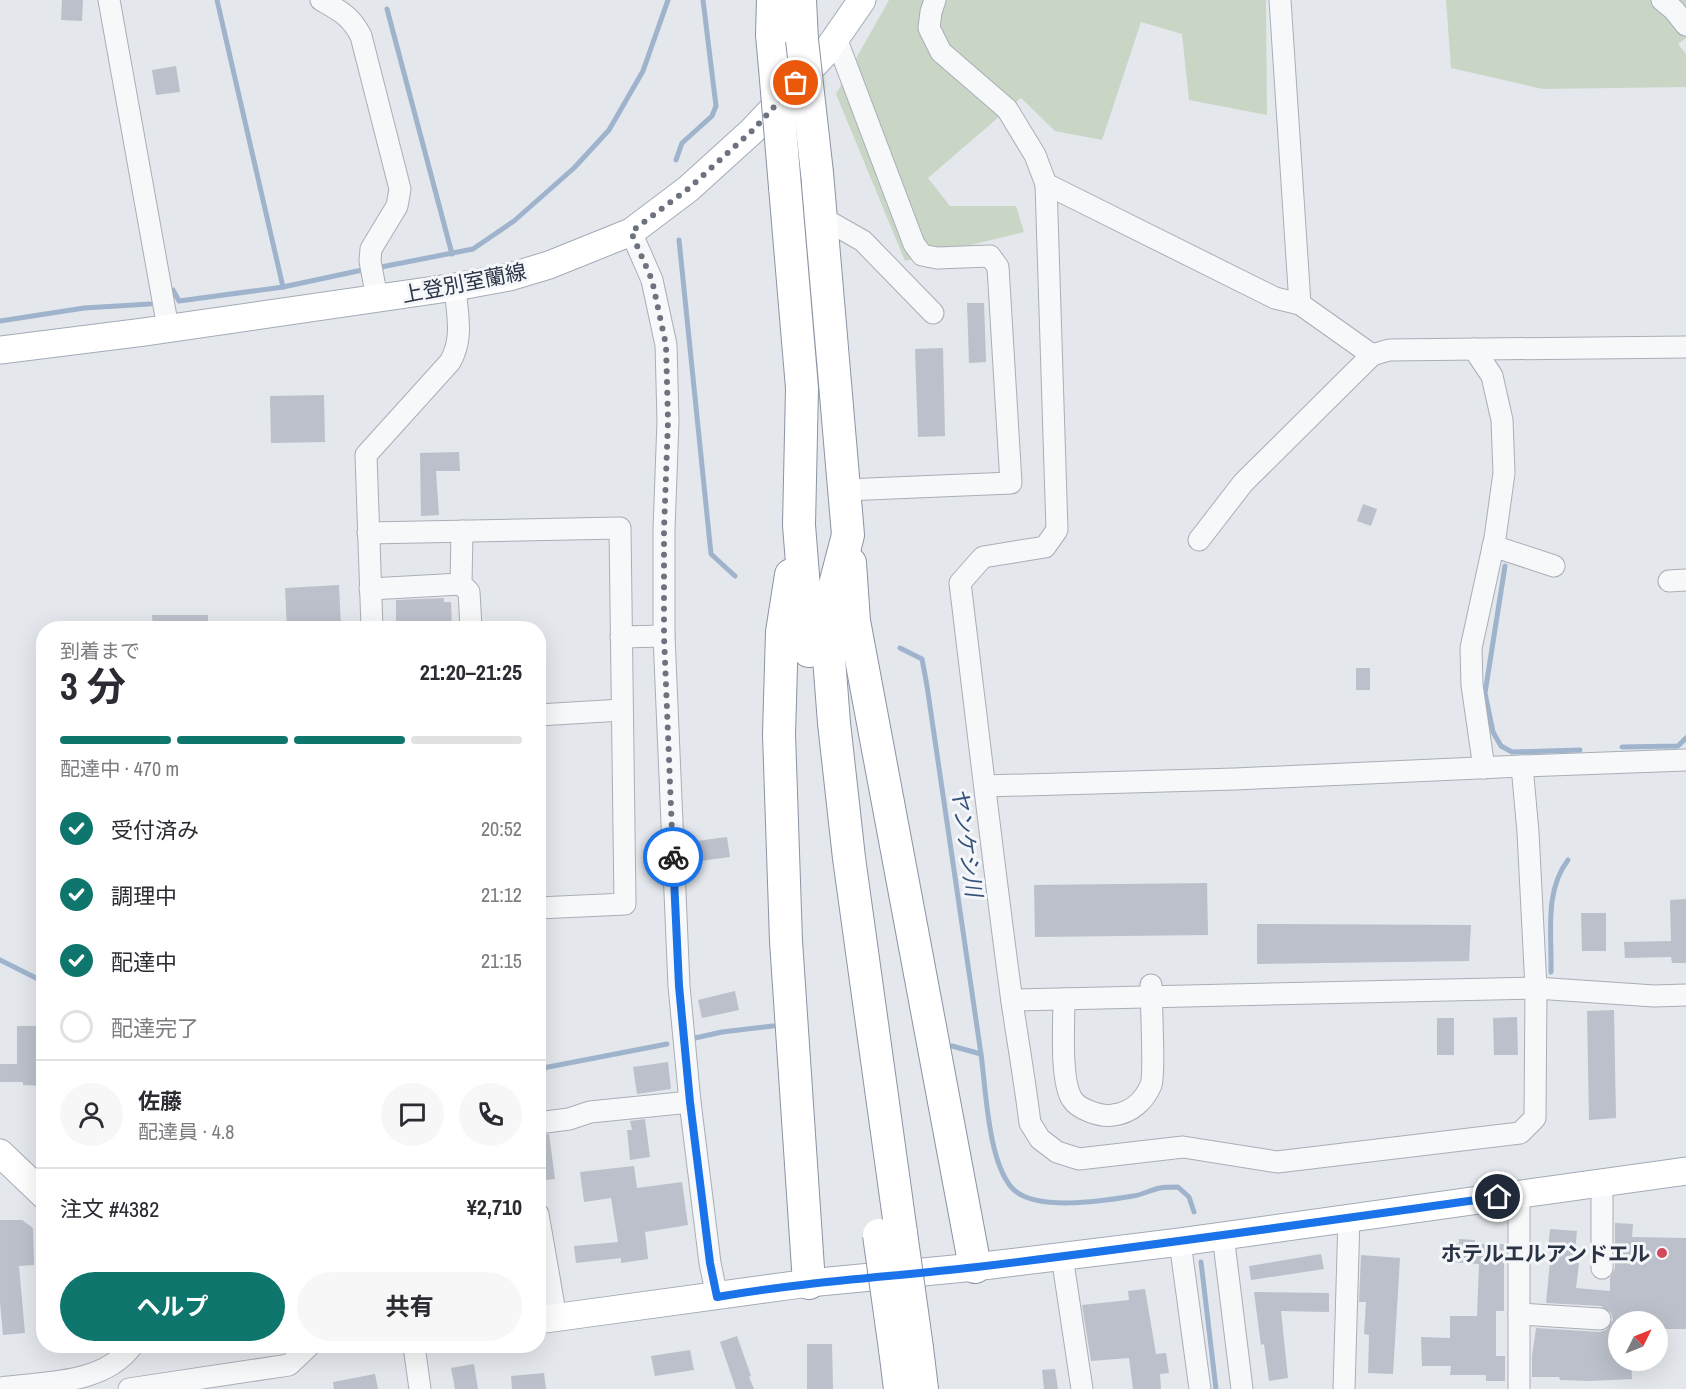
<!DOCTYPE html>
<html lang="ja">
<head>
<meta charset="utf-8">
<style>
	body { margin:0; font-family:"Archivo Narrow","Noto Sans JP",sans-serif; background:#f7f7f7; color:#2b2b33; height:100vh; display:flex; flex-direction:column; font-size:22px; white-space:nowrap }
	* { box-sizing:border-box; margin:0 }
	p { font-size:20px; color:#7c7c81 }
	.icon { flex:none; width:33px; height:33px; fill:none; stroke:currentColor; stroke-width:2; stroke-linecap:round; stroke-linejoin:round }
	.map { position:relative; flex:1; overflow:hidden }
	.details { position:absolute; left:36px; top:621px; width:510px; height:732px; display:flex; flex-direction:column; background:#fff; border-radius:24px; box-shadow:0 6px 24px #0002 }
	.details>* { flex:none }
	.needle { width:39px; rotate:47deg }
	.tools { position:absolute; left:1608px; top:1311px; display:grid; gap:12px }
	.tools a { display:grid; place-items:center; width:60px; height:60px; border-radius:50%; background:#fff; box-shadow:0 6px 24px #0002; font-size:30px }
	.pin { position:absolute; display:grid; place-items:center; width:51px; height:51px; color:#fff; margin:-26px; border:3px solid #fff; border-radius:50%; box-shadow:0 2px 6px #0007 }
	.courier { position:absolute; display:grid; place-items:center; width:60px; height:60px; margin:-30px; border:4px solid #1a73e8; border-radius:50%; background:#fff; color:#222; box-shadow:0 2px 8px #0007 }
	.head em { font-style:normal; font-weight:700 }
	.head div { display:flex; flex-direction:column-reverse }
	.head { display:flex; align-items:center; justify-content:space-between; height:102px; padding:0 24px }
	h1 { font-size:39px; font-weight:700; line-height:45px }
	.bar { display:grid; grid-template-columns:repeat(4,1fr); gap:9px 6px; align-content:center; height:72px; padding:0 24px }
	.bar i { height:8px; border-radius:4px; background:#e1e1e2 }
	.bar .current { background:#0f766e }
	.bar p { grid-column:span 4 }
	.line { display:flex; align-items:center; gap:15px; padding:0 24px; border-top:2px solid #e1e1e2 }
	.line div { flex:1 }
	.round { display:grid; place-items:center; flex:none; width:63px; height:63px; border-radius:32px; background:#f7f7f7 }
	ol { padding:0 24px; list-style:none }
	li { display:flex; align-items:center; gap:18px; height:66px }
	li p { margin-inline-start:auto }
	li .icon { padding:6px; border-radius:50%; background:#0f766e; color:#fff; stroke-width:4 }
	li:last-child { color:#7c7c81 }
	li i { width:33px; height:33px; border:3px solid #e1e1e2; border-radius:50% }
	.primary-button { display:flex; gap:12px; margin-top:auto; padding:12px 24px }
	.primary-button a { flex:1; height:69px; border-radius:36px; background:#0f766e; color:#fff; font-size:24px; font-weight:700; line-height:69px; text-align:center }
	.primary-button a+a { background:#f7f7f7; color:#2b2b33 }
	.map>svg:first-child { display:block }
	.green { fill:#c9d6c5 }
	.lines { fill:none; stroke-linecap:round; stroke-linejoin:round }
	.stream { stroke:#9fb4cc; stroke-width:5 }
	.building { fill:#bbc0ca }
	.minor-casing { stroke:#a9aeb7; stroke-width:23 }
	.major-casing { stroke:#a3abb8; stroke-width:29 }
	.highway-casing { stroke:#8b94a3; stroke-width:34 }
	.minor { stroke:#f7f8fa; stroke-width:21 }
	.major { stroke:#fff; stroke-width:27 }
	.highway { stroke:#fff; stroke-width:32 }
	.highway-bridge-casing { stroke:#8b94a3; stroke-width:34; stroke-linecap:butt }
	.highway-bridge { stroke:#fff; stroke-width:32 }
	.done { stroke:#6c737f; stroke-width:6; stroke-dasharray:0 10.8 }
	.route { stroke:#1a73e8; stroke-width:8 }
	.poi-dot { fill:#d1495b; stroke:#f4f6f9; stroke-width:2 }
	.labels { text-anchor:middle; dominant-baseline:central; stroke-width:6; stroke-linejoin:round; paint-order:stroke }
	.street-label { font-size:21px; fill:#2b3445; stroke:#f4f6f9 }
	.poi-label { font-size:21px; font-weight:bold; fill:#2b3445; stroke:#f4f6f9; text-anchor:end }
	.water-label { font-size:22px; font-style:italic; fill:#34527a; stroke:#f4f6f9 }
</style>
</head>
<body>
<div class="map">
<svg width="1686" height="1389" viewBox="0 0 1686 1389">
	<rect width="100%" height="100%" fill="#e4e7ec"/>
	<!-- green -->
	<g class="green">
		<polygon points="889,0 1266,0 1267,115 1189,100 1182,34 1141,22 1102,140 1055,131 1021,98 928,178 950,206 1016,206 1024,232 905,261 836,94"/>
		<polygon points="1446,0 1686,0 1686,38 1678,44 1686,54 1686,87 1543,89 1451,68"/>
	</g>
	<g class="lines">
		<!-- stream -->
		<g class="stream">
			<polyline points="217,0 283,287"/>
			<polyline points="387,9 452,254"/>
			<polyline points="676,160 682,143 712,116 716,106 703,0"/>
			<polyline points="679,240 711,554 735,576"/>
			<polyline points="376,268 473,249 514,221 574,168 609,130 643,71 668,0"/>
			<polyline points="173,290 179,301 283,287 367,269"/>
			<polyline points="0,321 84,308 150,304"/>
			<polyline points="1505,566 1485,693 1493,732 1501,746 1512,752 1580,750"/>
			<polyline points="900,648 922,659 927,686 981,1054"/>
			<polyline points="1622,747 1678,746 1686,738"/>
			<polyline points="0,960 44,982"/>
			<path d="M1551,972c1,-37 -7,-81 17,-112"/>
			<polyline points="695,1038 722,1032 773,1026"/>
			<path d="M952,1046l29,8c5,36 7,107 31,134 22,24 91,13 121,8 9,-1 17,-6 27,-8 5,-1 12,-1 18,-1l11,10 5,15"/>
			<polyline points="538,1069 667,1044"/>
			<polyline points="1201,1262 1216,1389"/>
		</g>
	</g>
	<!-- building -->
	<g class="building">
		<polygon points="62,0 83,0 82,21 61,20"/>
		<polygon points="176,66 180,92 156,95 152,70"/>
		<polygon points="967,303 984,303 986,362 969,363"/>
		<polygon points="943,348 945,436 918,437 915,349"/>
		<polygon points="324,395 325,442 271,443 270,396"/>
		<polygon points="459,452 460,471 436,471 439,515 421,516 420,453"/>
		<polygon points="1363,504 1377,509 1371,526 1357,521"/>
		<polygon points="339,585 341,628 287,628 285,588"/>
		<polygon points="444,598 444,602 451,602 452,628 396,628 396,600"/>
		<polygon points="152,615 208,615 208,628 153,628"/>
		<rect x="1356" y="668" width="14" height="22"/>
		<polygon points="727,837 730,857 700,861 697,841"/>
		<polygon points="1207,883 1208,935 1035,937 1034,885"/>
		<polygon points="1686,899 1686,963 1672,963 1671,957 1625,958 1624,942 1671,941 1670,900"/>
		<polygon points="1581,913 1606,913 1606,951 1582,951"/>
		<polygon points="1257,924 1471,925 1469,961 1257,964"/>
		<polygon points="735,991 739,1010 702,1018 698,1000"/>
		<polygon points="1614,1010 1616,1118 1589,1120 1587,1011"/>
		<polygon points="1517,1017 1518,1055 1494,1055 1493,1018"/>
		<rect x="1437" y="1018" width="17" height="37"/>
		<polygon points="17,1026 36,1026 36,1035 40,1035 41,1063 44,1063 44,1086 23,1085 23,1082 0,1082 0,1064 17,1064"/>
		<polygon points="668,1062 671,1089 637,1094 633,1067"/>
		<polygon points="645,1119 650,1157 630,1160 627,1130 632,1130 630,1121"/>
		<polygon points="549,1134 555,1179 538,1181 538,1136"/>
		<polygon points="634,1166 637,1188 682,1182 688,1225 645,1232 648,1259 621,1263 621,1258 576,1263 574,1246 618,1242 611,1198 584,1202 580,1172"/>
		<polygon points="0,1220 22,1220 33,1228 34,1265 19,1266 25,1333 3,1335 0,1302"/>
		<polygon points="1615,1223 1633,1224 1632,1237 1686,1238 1686,1329 1658,1329 1658,1322 1618,1322 1618,1360 1631,1360 1632,1379 1591,1381 1560,1380 1559,1377 1532,1377 1532,1356 1536,1328 1600,1332 1606,1330 1613,1320 1611,1313 1601,1306 1546,1303 1551,1251 1548,1250 1550,1229 1577,1231 1574,1263 1579,1263 1576,1288 1610,1291 1610,1278 1615,1268"/>
		<polygon points="1459,1239 1475,1240 1475,1244 1504,1244 1504,1311 1496,1311 1496,1356 1505,1356 1505,1381 1486,1381 1486,1375 1450,1375 1451,1366 1422,1366 1421,1337 1450,1338 1450,1316 1477,1316 1479,1264 1450,1262 1451,1243 1459,1244"/>
		<polygon points="1321,1254 1324,1269 1251,1280 1249,1266"/>
		<polygon points="1361,1255 1400,1258 1393,1374 1368,1373 1369,1335 1364,1334 1366,1302 1359,1302"/>
		<polygon points="1145,1289 1156,1354 1166,1353 1169,1373 1160,1374 1161,1389 1133,1389 1129,1358 1091,1361 1082,1305 1129,1300 1128,1291"/>
		<polygon points="1254,1292 1329,1293 1329,1312 1281,1311 1288,1378 1269,1381 1264,1344 1261,1345"/>
		<polygon points="737,1336 751,1376 749,1377 754,1389 736,1389 720,1342"/>
		<polygon points="807,1344 832,1344 833,1389 807,1389"/>
		<polygon points="690,1350 694,1370 655,1376 651,1356"/>
		<polygon points="474,1364 478,1389 455,1389 451,1368"/>
		<polygon points="1055,1369 1058,1389 1044,1389 1042,1370"/>
		<polygon points="544,1373 546,1389 512,1389 511,1376"/>
		<polygon points="375,1374 378,1389 334,1389 333,1382"/>
	</g>
	<g class="lines">
		<defs>
			<g id="minor">
				<polyline points="109,0 168,328"/>
				<path d="M321,0c19,11 30,16 40,36l39,153 -3,17 -26,43 -1,12 7,37"/>
				<polyline points="935,0 931,12 929,28 941,52 1007,109 1035,155 1046,184 1275,298 1300,304 1372,355"/>
				<polyline points="1280,0 1300,304"/>
				<polyline points="1662,0 1674,10 1686,25"/>
				<polyline points="836,38 914,244 922,255 937,258 990,256 998,267 1011,483 845,490"/>
				<polyline points="821,217 863,241 933,313"/>
				<polyline points="631,232 652,280 666,345 668,421 664,529 664,636 679,986 690,1102 710,1263 717,1297"/>
				<polyline points="1474,349 1492,376 1502,420 1504,473 1495,538 1471,648 1472,685 1484,768"/>
				<polyline points="462,531 461,584 469,592 471,628"/>
				<polyline points="368,533 620,528 625,904 538,908"/>
				<polyline points="1199,540 1243,483 1372,355 1389,350 1686,347"/>
				<polyline points="1493,546 1554,566"/>
				<polyline points="1669,581 1686,580"/>
				<polyline points="370,589 461,584"/>
				<path d="M372,628l-6,-173 84,-93c14,-24 7,-49 5,-75"/>
				<polyline points="621,637 664,636"/>
				<polyline points="538,715 622,710"/>
				<polyline points="1522,766 1686,760"/>
				<path d="M985,786l250,-7 287,-13 6,66 8,156 -1,130 -15,15 -243,29 -94,-15 -104,12 -22,-7 -17,-13 -10,-16c-5,-40 -12,-81 -18,-121 -19,-140 -35,-280 -52,-419l23,-26 62,-10 12,-17 -11,-346"/>
				<path d="M1064,999c0,24 -4,81 8,100 7,11 29,18 41,16 18,-2 31,-14 38,-30 4,-11 0,-83 0,-100"/>
				<polyline points="1012,1000 1536,988 1654,996 1686,995"/>
				<polyline points="538,1123 569,1119 590,1112 690,1102"/>
				<polyline points="538,1214 556,1318"/>
				<polyline points="1223,1235 1242,1389"/>
				<polyline points="1180,1242 1200,1389"/>
				<polyline points="1062,1256 1082,1389"/>
				<polyline points="1602,1268 1602,1182"/>
				<polyline points="1519,1314 1600,1319"/>
				<polyline points="414,1346 420,1389"/>
				<path d="M0,1388c44,-6 103,-3 132,-42"/>
				<polyline points="129,1389 289,1365 309,1346"/>
				<polyline points="1344,1389 1349,1218"/>
				<polyline points="1519,1389 1519,1194"/>
			</g>
			<g id="major">
				<polyline points="0,350 144,332 455,287 509,277 549,265 631,232 688,189 752,131 826,52 862,0"/>
				<polyline points="0,1153 44,1195"/>
				<polyline points="538,1320 809,1283 975,1267 1180,1242 1686,1171"/>
			</g>
			<g id="highway">
				<polyline points="773,0 772,35 775,68"/>
				<polyline points="800,0 802,40"/>
				<polyline points="817,173 848,535 826,619 834,723 849,858 901,1233"/>
				<polyline points="785,187 802,388 799,525 809,651"/>
				<polyline points="850,563 854,621 975,1267"/>
				<polyline points="791,575 782,632 779,734 786,941 809,1283"/>
				<polyline points="917,1348 922,1389"/>
				<polyline points="895,1349 900,1389"/>
			</g>
		</defs>
		<!-- minor casing -->
		<use href="#minor" class="minor-casing"/>
		<!-- major casing -->
		<use href="#major" class="major-casing"/>
		<!-- highway casing -->
		<use href="#highway" class="highway-casing"/>
		<!-- minor -->
		<use href="#minor" class="minor"/>
		<!-- major -->
		<use href="#major" class="major"/>
		<!-- highway -->
		<use href="#highway" class="highway"/>
		<defs>
			<g id="highway-bridge">
				<polyline points="802,40 817,173"/>
				<polyline points="775,68 785,187"/>
				<polyline points="901,1233 917,1348"/>
				<polyline points="879,1235 895,1349"/>
			</g>
		</defs>
		<!-- highway-bridge casing -->
		<use href="#highway-bridge" class="highway-bridge-casing"/>
		<!-- highway-bridge -->
		<use href="#highway-bridge" class="highway-bridge"/>
	</g>
	<g class="lines">
		<!-- done -->
		<polyline class="done" points="673,857 664,636 664,530 668,421 666,345 652,280 631,232 688,189 752,131 796,83"/>
		<!-- route -->
		<path class="route" d="M673,857l6,129 11,116 20,161 7,34c86,-15 173,-20 260,-30 174,-21 348,-46 521,-70"/>
	</g>
	<!-- markers -->
	<circle class="poi-dot" cx="1662" cy="1253" r="6"/>
	<g class="labels">
		<!-- street labels -->
		<g class="street-label">
			<text transform="translate(464 283) rotate(-11)">上登別室蘭線</text>
		</g>
		<!-- poi labels -->
		<g class="poi-label">
			<text x="1650" y="1253">ホテルエルアンドエル</text>
		</g>
		<!-- water labels -->
		<g class="water-label">
			<text transform="translate(967 842) rotate(82)">ヤンケシ川</text>
		</g>
	</g>
</svg>
<div class="tools">
<a><svg class="needle" viewBox="-14 -14 28 28"><path d="M0-13l5 13h-10z" fill="#e53935"/><path d="M0 13l5-13h-10z" fill="#7c7c81"/></svg></a>
</div>
<div class="pin" style="left:796px;top:83px;background:#ea580c"><svg class="icon" aria-label="bag" viewBox="0 0 24 24"><path d="M5 8h14l-1 12H6zM9 8a3 3 0 0 1 6 0"/></svg></div>
<div class="pin" style="left:1498px;top:1197px;background:#1f2937"><svg class="icon" aria-label="home" viewBox="0 0 24 24"><path d="M3 11l9-7 9 7M6 9v11h12V9"/></svg></div>
<div class="courier" style="left:673px;top:857px"><svg class="icon" aria-label="bike" viewBox="0 0 24 24"><circle cx="6" cy="16" r="4"/><circle cx="18" cy="16" r="4"/><path d="M6 16l4-8h5l3 8M10 8l3 8H6M13 5h3"/></svg></div>
<section class="details">
<div class="head"><div><h1>3 分</h1><p>到着まで</p></div><em>21:20–21:25</em></div>
<div class="bar"><i class="current"></i><i class="current"></i><i class="current"></i><i></i><p>配達中 · 470 m</p></div>
<ol>
<li><svg class="icon" aria-label="check" viewBox="0 0 24 24"><path d="M5 12l5 5 9-10"/></svg>受付済み<p>20:52</p></li>
<li><svg class="icon" aria-label="check" viewBox="0 0 24 24"><path d="M5 12l5 5 9-10"/></svg>調理中<p>21:12</p></li>
<li><svg class="icon" aria-label="check" viewBox="0 0 24 24"><path d="M5 12l5 5 9-10"/></svg>配達中<p>21:15</p></li>
<li><i></i>配達完了</li>
</ol>
<div class="line" style="height:108px"><a class="round"><svg class="icon" aria-label="person" viewBox="0 0 24 24"><circle cx="12" cy="8" r="4"/><path d="M4 21q1-7 8-7t8 7"/></svg></a><div><b>佐藤</b><p>配達員 · 4.8</p></div><a class="round"><svg class="icon" aria-label="chat" viewBox="0 0 24 24"><path d="M4 5h16v11H9l-5 4z"/></svg></a><a class="round"><svg class="icon" aria-label="phone" viewBox="0 0 24 24"><path d="M5 4h4l2 5-3 2q2 4 5 5l2-3 5 2v4C11 20 4 13 5 4z"/></svg></a></div>
<div class="line" style="height:78px"><div>注文 #4382</div><b>¥2,710</b></div>
<div class="primary-button"><a>ヘルプ</a><a>共有</a></div>
</section>
</div>
</body>
</html>
